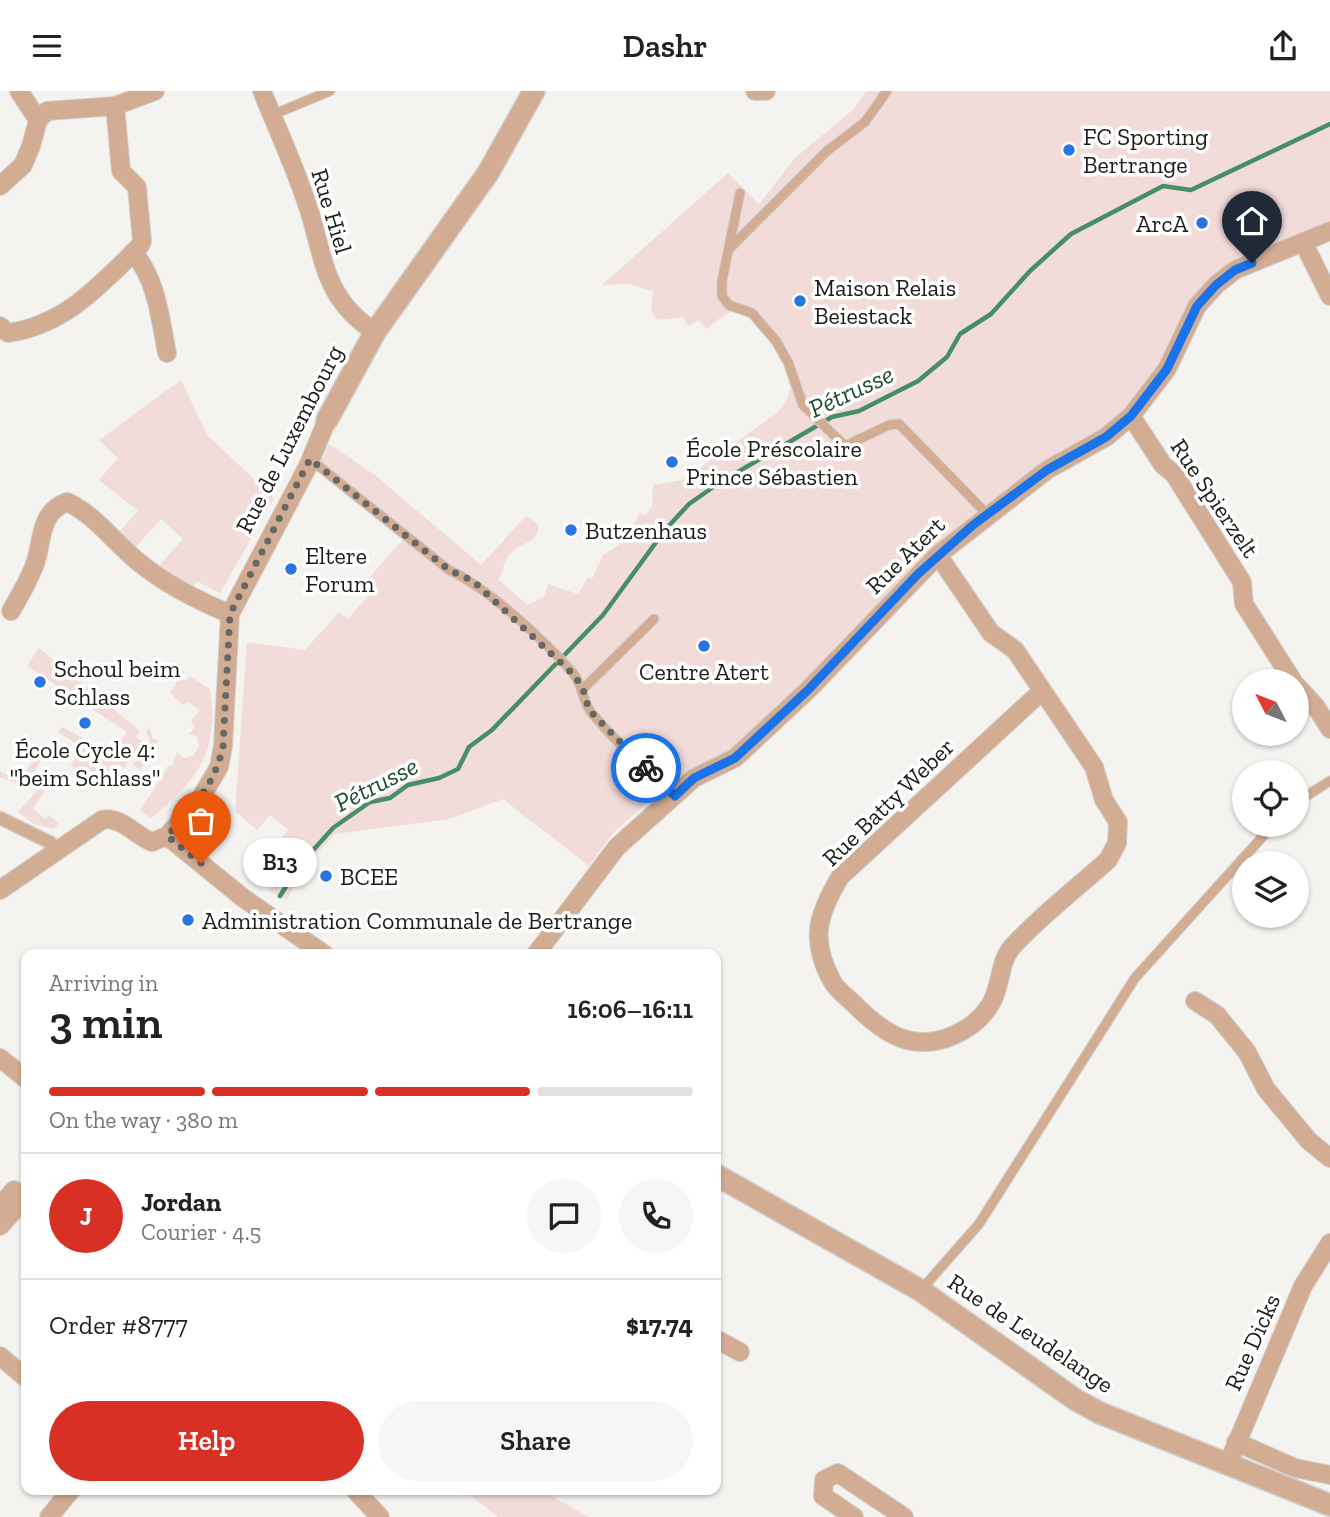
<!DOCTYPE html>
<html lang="en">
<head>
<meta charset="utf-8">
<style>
	body { margin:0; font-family:"Zilla Slab",serif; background:#f6f6f6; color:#222; height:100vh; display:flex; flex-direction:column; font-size:26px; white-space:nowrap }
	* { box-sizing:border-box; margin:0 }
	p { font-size:23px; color:#767676 }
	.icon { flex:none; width:38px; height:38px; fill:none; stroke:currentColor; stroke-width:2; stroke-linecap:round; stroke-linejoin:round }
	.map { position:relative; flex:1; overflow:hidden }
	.details { position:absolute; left:21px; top:858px; width:700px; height:546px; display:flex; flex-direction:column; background:#fff; border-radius:14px; box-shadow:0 2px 5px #0004 }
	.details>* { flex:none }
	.needle { width:46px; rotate:312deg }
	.controls { position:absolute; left:1232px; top:578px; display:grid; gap:14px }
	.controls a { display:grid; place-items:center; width:77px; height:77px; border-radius:50%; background:#fff; box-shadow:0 2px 5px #0004; font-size:35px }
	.pin { position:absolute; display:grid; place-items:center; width:60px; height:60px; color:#fff; margin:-72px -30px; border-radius:50% 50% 50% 0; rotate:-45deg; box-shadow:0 0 7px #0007 }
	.pin .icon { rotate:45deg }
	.courier { position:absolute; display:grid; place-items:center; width:70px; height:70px; margin:-35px; border:5px solid #1a73e8; border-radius:50%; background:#fff; color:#222; box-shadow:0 2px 9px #0007 }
	.bubble { position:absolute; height:49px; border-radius:24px; background:#fff; box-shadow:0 2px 5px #0004; font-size:23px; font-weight:600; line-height:49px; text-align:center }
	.overview em { font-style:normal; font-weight:600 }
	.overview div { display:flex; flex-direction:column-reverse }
	.overview { display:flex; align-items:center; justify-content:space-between; height:119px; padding:0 28px }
	h1 { font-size:46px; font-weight:600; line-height:52px }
	.bar { display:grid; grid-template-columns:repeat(4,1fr); gap:10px 7px; align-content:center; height:84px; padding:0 28px }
	.bar i { height:9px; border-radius:5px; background:#e0e0e0 }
	.bar .active { background:#d93025 }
	.bar p { grid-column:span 4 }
	.line { display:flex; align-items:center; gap:18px; padding:0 28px; border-top:2px solid #e0e0e0 }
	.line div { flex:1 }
	.round { display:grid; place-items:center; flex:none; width:74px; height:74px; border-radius:37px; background:#f6f6f6 }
	.cta { display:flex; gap:14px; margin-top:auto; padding:14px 28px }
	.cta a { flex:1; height:80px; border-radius:42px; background:#d93025; color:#fff; font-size:28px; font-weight:600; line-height:80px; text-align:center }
	.cta a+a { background:#f6f6f6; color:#222 }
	header { display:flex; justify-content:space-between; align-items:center; height:91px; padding:0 28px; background:#fff; font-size:32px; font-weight:600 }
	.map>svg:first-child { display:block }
	.green { fill:#f2dcda }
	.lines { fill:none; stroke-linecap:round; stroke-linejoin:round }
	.stream { stroke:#468e67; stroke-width:4.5 }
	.service-casing { stroke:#d1d0cd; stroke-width:11 }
	.pedestrian-casing { stroke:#d1d0cd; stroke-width:15 }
	.minor-casing { stroke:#d1d0cd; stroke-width:20 }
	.tertiary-casing { stroke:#d1d0cd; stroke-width:24 }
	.service { stroke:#d3ad93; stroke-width:9 }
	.pedestrian { stroke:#d3ad93; stroke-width:12 }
	.minor { stroke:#d3ad93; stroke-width:18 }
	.tertiary { stroke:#d3ad93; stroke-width:21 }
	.done { stroke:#676764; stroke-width:7; stroke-dasharray:0 12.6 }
	.route { stroke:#1a73e8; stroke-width:9 }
	.poi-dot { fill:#2875e1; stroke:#fff; stroke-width:2.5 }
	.labels { text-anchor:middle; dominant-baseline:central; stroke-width:7; stroke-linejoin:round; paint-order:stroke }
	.poi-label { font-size:24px; fill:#1b1b19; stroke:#fff; text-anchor:start }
	.street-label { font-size:24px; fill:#1b1b19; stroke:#fff }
	.water-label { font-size:26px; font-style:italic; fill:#214c34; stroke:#fff }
</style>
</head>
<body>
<header><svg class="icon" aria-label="menu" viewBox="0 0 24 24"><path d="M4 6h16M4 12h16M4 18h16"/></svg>Dashr<svg class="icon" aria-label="share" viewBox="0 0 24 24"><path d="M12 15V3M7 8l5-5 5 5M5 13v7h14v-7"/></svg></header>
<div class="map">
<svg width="1330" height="1426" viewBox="0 0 1330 1426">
	<rect width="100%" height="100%" fill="#f4f3ef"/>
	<!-- green -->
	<g class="green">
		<path d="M866,0h464v140l-114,54 -85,131 -144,98 -179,176 -152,122 -9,-9 -33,29 -25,34 -86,-67 -54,20 -114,15 -33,36 -15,30 -18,-9 24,-31 -18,-15 13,-15 -18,-15 -13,15 -22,-19 12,-169 58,8 34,-38 9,7 20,-23 -8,-8 46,-52 -87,-71 10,-21 46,31 106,90 45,-49 12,9c2,19 -19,17 -29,30 -6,8 -6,16 -10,25l28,25 18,-9 3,-12 30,10 10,-17 4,2 11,-24 26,-17 11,-26 5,4 7,-10 1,-21 30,-5 94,-67c6,-8 12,-14 13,-24 2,-22 -36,-84 -61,-76 -8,3 -16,11 -23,16l-7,-9 -11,6 -5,-9 -26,3 -6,-10 2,-19 -24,-7 -27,1 126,-112 31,31 36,-46 59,-49z"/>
		<polygon points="181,289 207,344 274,407 220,502 197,490 192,497 157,477 183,448 161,428 135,457 118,442 138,420 99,389 118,367 99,349"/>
		<polygon points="39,557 140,640 136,646 142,650 124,677 118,673 112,682 118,686 109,699 71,675 81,658 89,655 102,662 104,658 113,662 127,641 27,575"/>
		<path d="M189,585l21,13c10,61 -13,93 -59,129l-11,-7 29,-46 3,1 5,-14 7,6 10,-3 5,-9 -2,-10 -8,-2 6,-6 -4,-7 9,-11 -13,-8 -4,3 -13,-12 10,-16 6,4z"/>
		<polygon points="62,636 89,650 80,655 58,641"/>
		<polygon points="150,636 152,647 159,649 140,679 133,674 150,647 146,642"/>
		<polygon points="36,667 40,670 35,680 18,693 0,686 0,680 18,689"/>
		<polygon points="40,696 45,700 33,717 45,728 49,724 59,732 54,738 34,733 18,721"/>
		<polygon points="463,1398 539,1398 589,1426 498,1426"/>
	</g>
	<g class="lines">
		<!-- stream -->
		<polyline class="stream" points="280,805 298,776 333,737 370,711 390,707 408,694 439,687 458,678 469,656 492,639 603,524 665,439 689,413 719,392 832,326 859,320 918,290 947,266 960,243 991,223 1030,180 1071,143 1163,95 1191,99 1330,33"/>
		<defs>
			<g id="service">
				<polyline points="272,24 330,0"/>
				<polyline points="740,102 722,190 722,205 729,214 752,222 776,250 788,271 803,314 845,355 889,334 899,333 987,423"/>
				<polyline points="730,157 827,60 865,31 887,0"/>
				<path d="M310,368l139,111c39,18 95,70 124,103 10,12 9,28 18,39 24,30 56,57 84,84"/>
				<polyline points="583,598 654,528"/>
				<polyline points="1297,711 1330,690"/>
				<polyline points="921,1199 979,1133 1135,887 1274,733"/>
			</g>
			<polyline id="pedestrian" points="0,727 51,752"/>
			<g id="minor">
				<polyline points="19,0 38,29"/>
				<path d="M262,0c16,40 35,80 48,122 15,51 16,87 65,119"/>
				<polyline points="755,0 766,0"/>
				<polyline points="0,95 23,74 31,55 38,29 47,20 115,15 155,0"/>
				<polyline points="1303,151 1330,205"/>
				<path d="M133,161c24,28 27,66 34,101"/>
				<path d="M0,235l8,7c57,-8 92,-48 131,-86l3,-6 -5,-54 -16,-16 -6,-65"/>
				<polyline points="1131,325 1163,374 1174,383 1242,491 1244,513 1293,590"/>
				<path d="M938,464l53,78 24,17 79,117 10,33 14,22 -1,21 -9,17c-31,28 -67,55 -95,86 -15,16 -11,41 -23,59 -16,26 -53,43 -83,35 -20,-5 -39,-22 -53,-36 -7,-7 -17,-14 -22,-23 -22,-41 -15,-65 8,-104l202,-186"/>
				<path d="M11,520c9,-16 19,-32 25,-50 7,-24 4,-49 31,-59 29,13 48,42 74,62 26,21 58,37 89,50"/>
				<polyline points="1297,595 1316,616 1330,638"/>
				<polyline points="167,745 242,806 324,863"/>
				<path d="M0,799l102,-70c18,-5 34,16 50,22l15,-6 33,-37 19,-32 4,-21 7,-132 78,-148 19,-46"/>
				<polyline points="536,863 617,756 694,687 735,667 808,599 938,464 1047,379 1106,346 1131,325 1167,278 1197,215 1216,194 1235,179 1330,140"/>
				<polyline points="1195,910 1217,924 1247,961 1266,998 1309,1050 1330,1067"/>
				<polyline points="0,967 26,988"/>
				<polyline points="0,1115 14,1099 24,1108 0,1135"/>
				<polyline points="716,1248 740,1261"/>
				<polyline points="0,1265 26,1287"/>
				<polyline points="1236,1351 1295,1377 1330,1384"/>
				<polyline points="1228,1373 1303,1195 1330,1152"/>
				<polyline points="354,1398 380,1426"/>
				<polyline points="49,1426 72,1398"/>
				<polyline points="854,1426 823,1405 824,1389 838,1382 904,1426"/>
			</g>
			<g id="tertiary">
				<polyline points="327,329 375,241 488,82 534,0"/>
				<polyline points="716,1084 920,1199 1076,1309 1100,1322 1330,1414"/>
			</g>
		</defs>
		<!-- service casing -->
		<use href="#service" class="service-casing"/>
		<!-- pedestrian casing -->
		<use href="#pedestrian" class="pedestrian-casing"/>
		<!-- minor casing -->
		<use href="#minor" class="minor-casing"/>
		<!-- tertiary casing -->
		<use href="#tertiary" class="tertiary-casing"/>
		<!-- service -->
		<use href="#service" class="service"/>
		<!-- pedestrian -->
		<use href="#pedestrian" class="pedestrian"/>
		<!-- minor -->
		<use href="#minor" class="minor"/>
		<!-- tertiary -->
		<use href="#tertiary" class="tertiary"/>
	</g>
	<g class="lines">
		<!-- done -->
		<path class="done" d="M201,772l-34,-27c26,-29 48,-51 56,-90l7,-132 80,-155 139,111 24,11 101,94 9,14 6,21 57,58"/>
		<!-- route -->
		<polyline class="route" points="646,677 675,705 694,687 735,667 808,599 918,483 973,434 1047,379 1106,346 1131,325 1167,278 1197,215 1216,194 1235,179 1252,172"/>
	</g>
	<!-- markers -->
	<g class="poi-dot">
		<circle cx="1069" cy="59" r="7"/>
		<circle cx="1202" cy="132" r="7"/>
		<circle cx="800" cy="210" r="7"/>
		<circle cx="672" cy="371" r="7"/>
		<circle cx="571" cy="439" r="7"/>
		<circle cx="291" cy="478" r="7"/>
		<circle cx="704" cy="555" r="7"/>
		<circle cx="40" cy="591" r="7"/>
		<circle cx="85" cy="632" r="7"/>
		<circle cx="326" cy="785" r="7"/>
		<circle cx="188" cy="829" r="7"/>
	</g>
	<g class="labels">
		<!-- poi labels -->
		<g class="poi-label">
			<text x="1083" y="45">FC Sporting<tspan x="1083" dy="28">Bertrange</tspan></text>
			<text x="1188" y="132" text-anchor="end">ArcA</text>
			<text x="814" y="196">Maison Relais<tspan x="814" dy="28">Beiestack</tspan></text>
			<text x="686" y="357">École Préscolaire<tspan x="686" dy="28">Prince Sébastien</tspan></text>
			<text x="585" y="439">Butzenhaus</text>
			<text x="305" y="464">Eltere<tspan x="305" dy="28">Forum</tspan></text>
			<text x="54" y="577">Schoul beim<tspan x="54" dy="28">Schlass</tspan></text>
			<text x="704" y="580" text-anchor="middle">Centre Atert</text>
			<text x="85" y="658" text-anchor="middle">École Cycle 4:<tspan x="85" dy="28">"beim Schlass"</tspan></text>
			<text x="340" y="785">BCEE</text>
			<text x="202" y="829">Administration Communale de Bertrange</text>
		</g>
		<!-- street labels -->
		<g class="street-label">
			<text transform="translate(332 120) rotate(73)">Rue Hiel</text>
			<text transform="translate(289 348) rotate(-63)">Rue de Luxembourg</text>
			<text transform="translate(1215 407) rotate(56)">Rue Spierzelt</text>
			<text transform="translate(905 464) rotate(-44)">Rue Atert</text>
			<text transform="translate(888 711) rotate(-44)">Rue Batty Weber</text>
			<text transform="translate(1031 1242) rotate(34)">Rue de Leudelange</text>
			<text transform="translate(1252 1251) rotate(-66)">Rue Dicks</text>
		</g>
		<!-- water labels -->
		<g class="water-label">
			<text transform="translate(851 300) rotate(-25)">Pétrusse</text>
			<text transform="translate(376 693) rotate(-27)">Pétrusse</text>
		</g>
	</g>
</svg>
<div class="controls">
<a><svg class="needle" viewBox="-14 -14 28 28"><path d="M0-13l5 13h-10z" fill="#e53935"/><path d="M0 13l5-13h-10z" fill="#767676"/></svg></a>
<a><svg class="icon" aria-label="locate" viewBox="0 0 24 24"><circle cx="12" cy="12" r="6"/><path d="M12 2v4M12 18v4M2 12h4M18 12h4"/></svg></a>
<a><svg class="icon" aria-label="layers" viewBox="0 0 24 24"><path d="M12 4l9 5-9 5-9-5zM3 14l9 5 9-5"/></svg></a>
</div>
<div class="pin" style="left:201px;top:772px;background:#ea580c"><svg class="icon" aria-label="bag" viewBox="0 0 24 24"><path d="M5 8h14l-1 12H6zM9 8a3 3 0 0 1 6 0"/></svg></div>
<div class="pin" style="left:1252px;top:172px;background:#1f2937"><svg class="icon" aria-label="home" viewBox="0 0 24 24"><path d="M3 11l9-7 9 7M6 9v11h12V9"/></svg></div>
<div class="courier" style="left:646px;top:677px"><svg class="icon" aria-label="bike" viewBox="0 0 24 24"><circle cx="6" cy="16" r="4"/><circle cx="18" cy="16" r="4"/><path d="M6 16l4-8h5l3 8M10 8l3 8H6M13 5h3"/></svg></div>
<div class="bubble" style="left:243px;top:747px;width:74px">B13</div>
<section class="details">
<div class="overview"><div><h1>3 min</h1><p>Arriving in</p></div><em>16:06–16:11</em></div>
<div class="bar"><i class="active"></i><i class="active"></i><i class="active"></i><i></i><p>On the way · 380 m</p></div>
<div class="line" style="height:126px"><b class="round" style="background:#d93025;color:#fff">J</b><div><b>Jordan</b><p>Courier · 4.5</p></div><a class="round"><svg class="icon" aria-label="chat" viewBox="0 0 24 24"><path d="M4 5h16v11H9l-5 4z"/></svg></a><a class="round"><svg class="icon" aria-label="phone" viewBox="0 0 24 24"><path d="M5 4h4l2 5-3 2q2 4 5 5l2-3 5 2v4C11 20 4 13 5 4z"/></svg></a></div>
<div class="line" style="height:91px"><div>Order #8777</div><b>$17.74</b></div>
<div class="cta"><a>Help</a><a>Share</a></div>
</section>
</div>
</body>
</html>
